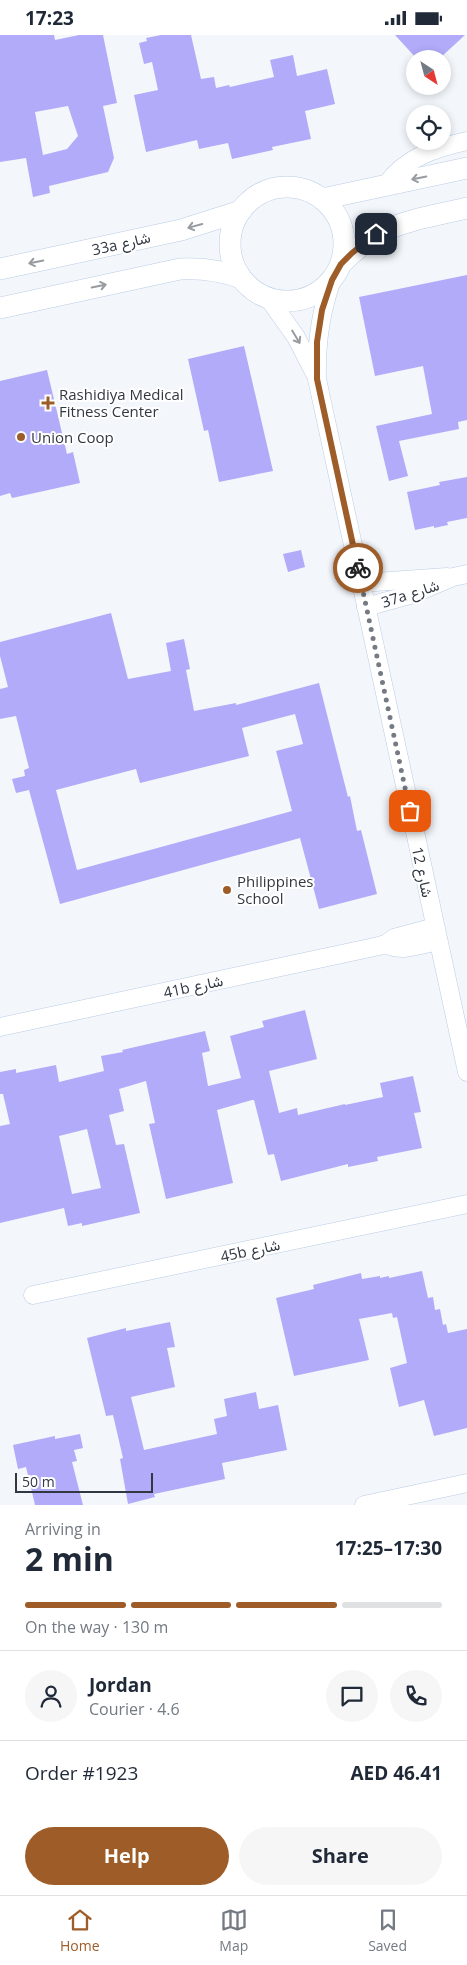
<!DOCTYPE html>
<html lang="en">
<head>
<meta charset="utf-8">
<style>
	body { margin:0; font-family:"Open Sans",Vazirmatn,sans-serif; background:#f6f6f7; color:#1f2937; height:100vh; display:flex; flex-direction:column; font-size:19px; white-space:nowrap }
	* { box-sizing:border-box; margin:0 }
	p { font-size:16px; color:#747a83 }
	.icon { flex:none; width:28px; height:28px; fill:none; stroke:currentColor; stroke-width:2; stroke-linecap:round; stroke-linejoin:round }
	.map { position:relative; height:1470px; overflow:hidden }
	.drawer { display:flex; flex-direction:column; background:#fff; flex:1 }
	.drawer>* { flex:none }
	.needle { width:32px; rotate:144deg }
	.tools { position:absolute; left:406px; top:15px; display:grid; gap:10px }
	.tools a { display:grid; place-items:center; width:45px; height:45px; border-radius:50%; background:#fff; box-shadow:0 2px 8px #0003; font-size:25px }
	.scale { position:absolute; left:15px; bottom:12px; width:138px; box-sizing:border-box; padding-left:5px; border:2px solid #313842; border-top:0; font-size:14px; line-height:18px; white-space:nowrap; color:#313842; -webkit-text-stroke:4px #fff; paint-order:stroke }
	.pin { position:absolute; display:grid; place-items:center; width:42px; height:42px; color:#fff; margin:-21px; border-radius:10px; box-shadow:0 2px 8px #0006 }
	.courier { position:absolute; display:grid; place-items:center; width:50px; height:50px; margin:-25px; border:4px solid #9d5c28; border-radius:50%; background:#fff; color:#222; box-shadow:0 1px 6px #0007 }
	.summary em { font-style:normal; font-weight:700 }
	.summary div { display:flex; flex-direction:column-reverse }
	.summary { display:flex; align-items:center; justify-content:space-between; height:85px; padding:0 25px }
	h1 { font-size:32px; font-weight:700; line-height:38px }
	.bar { display:grid; grid-template-columns:repeat(4,1fr); gap:8px 5px; align-content:center; height:60px; padding:0 25px }
	.bar i { height:6px; border-radius:4px; background:#e0e1e3 }
	.bar .selected { background:#9d5c28 }
	.bar p { grid-column:span 4 }
	.line { display:flex; align-items:center; gap:12px; padding:0 25px; border-top:1px solid #e0e1e3 }
	.line div { flex:1 }
	.round { display:grid; place-items:center; flex:none; width:52px; height:52px; border-radius:26px; background:#f6f6f7 }
	.action { display:flex; gap:10px; margin-top:auto; padding:10px 25px }
	.action a { flex:1; height:58px; border-radius:30px; background:#9d5c28; color:#fff; font-size:20px; font-weight:700; line-height:58px; text-align:center }
	.action a+a { background:#f6f6f7; color:#1f2937 }
	.status { display:flex; justify-content:space-between; align-items:center; height:35px; padding:0 25px; background:#fff; direction:ltr }
	.status svg { height:14px; fill:currentColor }
	.tab-bar { display:flex; justify-content:space-around; align-items:center; height:70px; border-top:1px solid #e0e1e3; background:#fff; font-size:14px; color:#747a83 }
	.tab-bar a { display:grid; justify-items:center; gap:2px }
	.tab-bar .selected { color:#9d5c28 }
	.map>svg:first-child { display:block }
	.building { fill:#b2abf9; fill-rule:evenodd }
	.lines { fill:none; stroke-linecap:round; stroke-linejoin:round }
	.minor-casing { stroke:#bacce5; stroke-width:19 }
	.tertiary-casing { stroke:#bacce5; stroke-width:22 }
	.minor { stroke:#fff; stroke-width:18 }
	.tertiary { stroke:#fff; stroke-width:21 }
	.oneway { stroke:#989ca0 }
	.done { stroke:#757b83; stroke-width:5; stroke-dasharray:0 9 }
	.route { stroke:#9d5c28; stroke-width:6 }
	.poi-dot { fill:#9d5c28; stroke:#fff; stroke-width:2 }
	.labels { text-anchor:middle; dominant-baseline:central; stroke-width:4; stroke-linejoin:round; paint-order:stroke }
	.street-label { font-size:15px; fill:#313842; stroke:#fff }
	.poi-label { font-size:15px; fill:#313842; stroke:#fff; text-anchor:start }
</style>
</head>
<body>
<div class="status"><b>17:23</b><svg viewBox="0 0 49 12"><path d="M0 12V9h3v3zM5 12V6h3v6zM10 12V3h3v9zM15 12V0h3v12zM26 1h20v11H26zM47 4h2v5h-2z"/></svg></div>
<div class="map">
<svg width="467" height="1470" viewBox="0 0 467 1470">
	<rect width="100%" height="100%" fill="#f3f7fc"/>
	<!-- building -->
	<g class="building">
		<path d="M0,0h54l1,5 24,-5h24l14,68 -14,3 11,52 -6,14 -59,14 1,7 -17,4 -7,-39 -26,4zM68,71l10,30 -11,13 -24,6 -8,-43z"/>
		<polygon points="161,0 191,0 201,44 214,42 216,53 229,50 230,52 274,42 270,25 293,20 297,41 327,34 335,69 305,76 311,104 272,112 273,115 232,124 228,108 199,114 197,105 146,117 134,60 158,55 152,27 144,29 139,8 147,6 146,3"/>
		<polygon points="395,0 465,0 439,24 417,24"/>
		<polygon points="467,240 467,385 458,387 459,394 399,406 408,441 389,446 376,391 432,379 423,331 375,341 359,262"/>
		<polygon points="244,311 273,436 219,447 208,395 204,396 188,324"/>
		<polygon points="47,335 67,419 73,417 80,448 12,463 10,458 0,461 0,346"/>
		<polygon points="467,442 467,483 447,487 448,490 434,493 434,491 415,495 407,457 440,450 439,447"/>
		<polygon points="301,515 305,532 288,537 283,519"/>
		<path d="M111,578l17,66 43,-8 -5,-28 18,-4 6,30 -4,1 8,41 42,-8v2l83,-22 29,114 2,-1 7,35 4,-1 16,64 -58,15 -19,-71 -240,66 -31,-114 -13,3 -4,-14 13,-3 -1,-6 5,-2 -13,-52 -16,3v-30l8,-2 -8,-31v-14zM295,679l8,30 -27,7 16,60 -215,59 -21,-80 80,-21 4,14 109,-27 -7,-28z"/>
		<path d="M305,975l12,49 -48,12 10,42 18,-5 1,7 47,-11v1l38,-8 -3,-14 33,-7 8,36 -7,1 8,35 -45,9 1,4 -30,6v-3l-67,17 -7,-27 -6,1 -14,-55h-2l-35,10 16,73 -67,16 -17,-75 6,-1 -9,-42 -27,8 5,22 -15,4 7,30 8,-1 16,69 -58,13v-3l-14,3 -4,-18 -64,15v-97l10,-2 -7,-30h-3v-22l16,-3v4l40,-8 3,17 45,-11 -3,-15 22,-4 -1,-2 83,-19 5,20 -8,2 6,33 33,-8 -11,-42 34,-9 -2,-6zM87,1094l14,59 -29,6 -13,-58z"/>
		<polygon points="422,1236 428,1263 433,1262 435,1275 440,1274 443,1290 446,1289 448,1298 467,1294 467,1393 434,1401 424,1365 399,1372 390,1333 407,1328 397,1282 393,1283 392,1278 359,1284 369,1325 294,1341 276,1263 314,1254 313,1250 361,1238 362,1244 380,1241 380,1243 389,1241 389,1243"/>
		<polygon points="170,1287 175,1312 167,1313 175,1352 131,1362 144,1415 217,1399 214,1384 227,1381 224,1364 256,1357 259,1374 278,1370 287,1415 222,1428 225,1444 154,1459 155,1462 128,1469 120,1424 123,1423 113,1380 106,1381 87,1303 126,1293 126,1296"/>
		<polygon points="80,1399 83,1413 74,1415 77,1426 72,1427 83,1470 35,1470 26,1432 18,1434 13,1410 55,1401 55,1404"/>
	</g>
	<g class="lines">
		<defs>
			<g id="minor">
				<path d="M386,150c20,-28 49,-37 81,-44"/>
				<path d="M332,245c-12,33 -16,64 -15,99l150,693"/>
				<polyline points="269,264 296,302 315,339"/>
				<polyline points="361,548 447,542"/>
				<polyline points="366,572 413,559 453,542 467,539"/>
				<polyline points="386,909 394,903 435,892"/>
				<path d="M0,992l379,-81 7,-2c14,9 37,0 52,-3"/>
				<polyline points="33,1260 467,1169"/>
				<polyline points="364,1470 467,1448"/>
			</g>
			<g id="tertiary">
				<circle cx="287" cy="209" r="57"/>
				<polyline points="322,164 467,133"/>
				<path d="M341,229c41,-43 72,-43 126,-56"/>
				<polyline points="0,234 181,195 241,176"/>
				<path d="M0,273l180,-39c22,-1 40,1 61,9"/>
			</g>
		</defs>
		<!-- minor casing -->
		<use href="#minor" class="minor-casing"/>
		<!-- tertiary casing -->
		<use href="#tertiary" class="tertiary-casing"/>
		<!-- minor -->
		<use href="#minor" class="minor"/>
		<!-- tertiary -->
		<use href="#tertiary" class="tertiary"/>
	</g>
	<!-- one-way arrows -->
	<defs><path id="oneway-shaft" d="M-6 0H5M1.5-3L5.5 0L1.5 3" fill="none" stroke-width="1.6" stroke-linecap="round" stroke-linejoin="round" transform="scale(1.25)"/></defs>
	<g class="oneway">
		<use href="#oneway-shaft" transform="translate(419 143) rotate(168)"/>
		<use href="#oneway-shaft" transform="translate(195 191) rotate(165)"/>
		<use href="#oneway-shaft" transform="translate(36 227) rotate(168)"/>
		<use href="#oneway-shaft" transform="translate(99 251) rotate(-12)"/>
		<use href="#oneway-shaft" transform="translate(296 302) rotate(59)"/>
	</g>
	<g class="lines">
		<!-- done -->
		<polyline class="done" points="358,533 410,776"/>
		<!-- route -->
		<polyline class="route" points="358,533 317,344 317,307 322,275 332,245 341,229 352,218 376,199"/>
	</g>
	<!-- markers -->
	<g class="poi-dot">
		<path d="M45.5 360.5h5v5h5v5h-5v5h-5v-5h-5v-5h5z"/>
		<circle cx="21" cy="402" r="5"/>
		<circle cx="227" cy="855" r="5"/>
	</g>
	<g class="labels">
		<!-- street labels -->
		<g class="street-label">
			<text transform="translate(121 208) rotate(-13)">33a شارع</text>
			<text transform="translate(410 558) rotate(-18)">37a شارع</text>
			<text transform="translate(423 837) rotate(78)">شارع 12</text>
			<text transform="translate(193 951) rotate(-12)">41b شارع</text>
			<text transform="translate(250 1215) rotate(-12)">45b شارع</text>
		</g>
		<!-- poi labels -->
		<g class="poi-label">
			<text x="59" y="359">Rashidiya Medical<tspan x="59" dy="17">Fitness Center</tspan></text>
			<text x="31" y="402">Union Coop</text>
			<text x="237" y="846">Philippines<tspan x="237" dy="17">School</tspan></text>
		</g>
	</g>
</svg>
<div class="tools">
<a><svg class="needle" viewBox="-14 -14 28 28"><path d="M0-13l5 13h-10z" fill="#e53935"/><path d="M0 13l5-13h-10z" fill="#747a83"/></svg></a>
<a><svg class="icon" aria-label="locate" viewBox="0 0 24 24"><circle cx="12" cy="12" r="6"/><path d="M12 2v4M12 18v4M2 12h4M18 12h4"/></svg></a>
</div>
<div class="scale">50 m</div>
<div class="pin" style="left:410px;top:776px;background:#ea580c"><svg class="icon" aria-label="bag" viewBox="0 0 24 24"><path d="M5 8h14l-1 12H6zM9 8a3 3 0 0 1 6 0"/></svg></div>
<div class="pin" style="left:376px;top:199px;background:#1f2937"><svg class="icon" aria-label="home" viewBox="0 0 24 24"><path d="M3 11l9-7 9 7M6 9v11h12V9"/></svg></div>
<div class="courier" style="left:358px;top:533px"><svg class="icon" aria-label="bike" viewBox="0 0 24 24"><circle cx="6" cy="16" r="4"/><circle cx="18" cy="16" r="4"/><path d="M6 16l4-8h5l3 8M10 8l3 8H6M13 5h3"/></svg></div>
</div>
<section class="drawer">
<div class="summary"><div><h1>2 min</h1><p>Arriving in</p></div><em>17:25–17:30</em></div>
<div class="bar"><i class="selected"></i><i class="selected"></i><i class="selected"></i><i></i><p>On the way · 130 m</p></div>
<div class="line" style="height:90px"><a class="round"><svg class="icon" aria-label="person" viewBox="0 0 24 24"><circle cx="12" cy="8" r="4"/><path d="M4 21q1-7 8-7t8 7"/></svg></a><div><b>Jordan</b><p>Courier · 4.6</p></div><a class="round"><svg class="icon" aria-label="chat" viewBox="0 0 24 24"><path d="M4 5h16v11H9l-5 4z"/></svg></a><a class="round"><svg class="icon" aria-label="phone" viewBox="0 0 24 24"><path d="M5 4h4l2 5-3 2q2 4 5 5l2-3 5 2v4C11 20 4 13 5 4z"/></svg></a></div>
<div class="line" style="height:65px"><div>Order #1923</div><b>AED 46.41</b></div>
<div class="action"><a>Help</a><a>Share</a></div>
</section>
<nav class="tab-bar">
<a class="selected"><svg class="icon" aria-label="home" viewBox="0 0 24 24"><path d="M3 11l9-7 9 7M6 9v11h12V9"/></svg>Home</a>
<a><svg class="icon" aria-label="map" viewBox="0 0 24 24"><path d="M3 6l6-2 6 2 6-2v14l-6 2-6-2-6 2zM9 4v14M15 6v14"/></svg>Map</a>
<a><svg class="icon" aria-label="saved" viewBox="0 0 24 24"><path d="M7 4h10v16l-5-4-5 4z"/></svg>Saved</a>
</nav>
</body>
</html>
